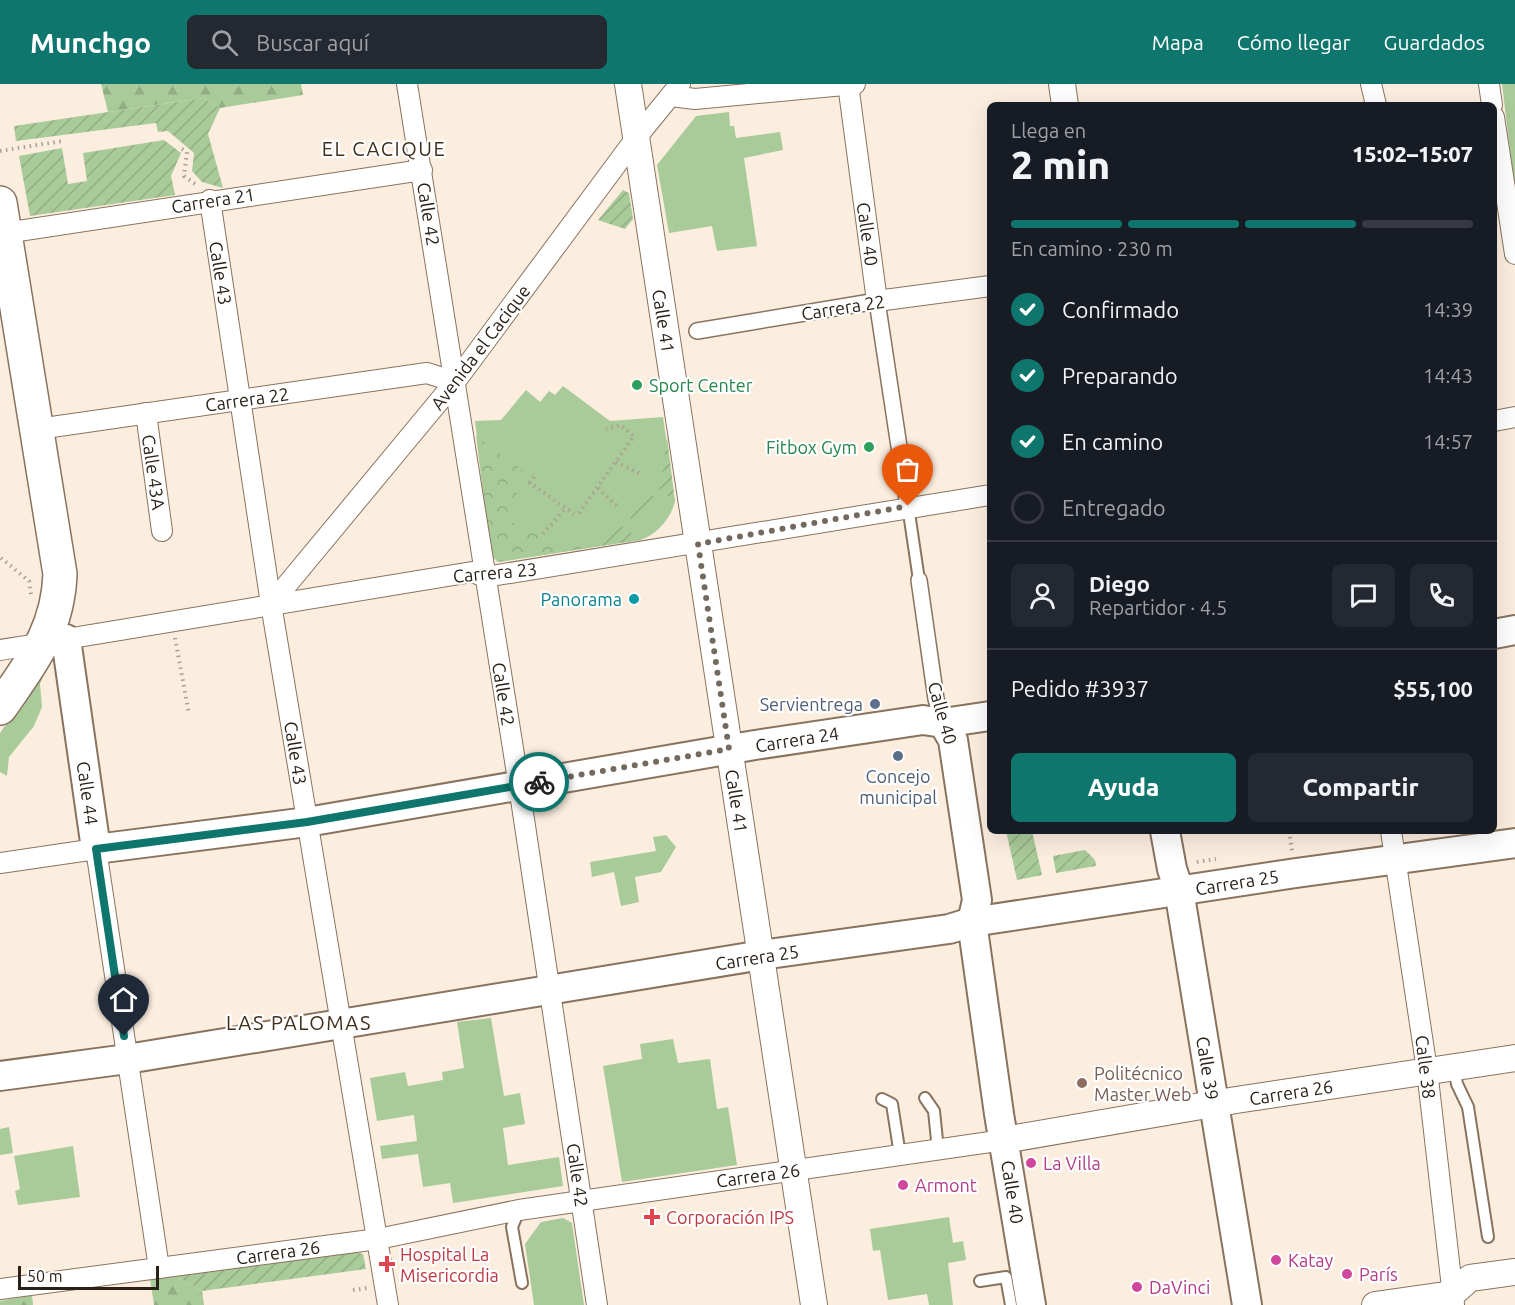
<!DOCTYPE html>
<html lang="es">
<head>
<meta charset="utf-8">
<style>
	body { margin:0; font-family:Ubuntu,sans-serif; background:#242831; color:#f1f3f6; height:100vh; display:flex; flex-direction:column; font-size:22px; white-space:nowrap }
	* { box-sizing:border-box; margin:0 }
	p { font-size:20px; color:#9ea1a6 }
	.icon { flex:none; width:33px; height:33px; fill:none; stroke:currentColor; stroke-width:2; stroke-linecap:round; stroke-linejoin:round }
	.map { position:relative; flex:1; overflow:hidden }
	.sheet { position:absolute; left:987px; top:18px; width:510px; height:732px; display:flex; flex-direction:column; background:#171b24; border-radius:9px; box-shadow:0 6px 24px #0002 }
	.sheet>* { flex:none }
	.scale { position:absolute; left:18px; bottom:15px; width:141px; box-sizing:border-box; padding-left:6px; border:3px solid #292118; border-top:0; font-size:16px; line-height:21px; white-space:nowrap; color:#292118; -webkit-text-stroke:4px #fefefe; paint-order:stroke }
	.pin { position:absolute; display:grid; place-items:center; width:51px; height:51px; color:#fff; margin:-62px -26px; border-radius:50% 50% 50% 0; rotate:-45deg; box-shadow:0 0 6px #0007 }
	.pin .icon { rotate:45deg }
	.courier { position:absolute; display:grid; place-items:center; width:60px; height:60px; margin:-30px; border:4px solid #0f766e; border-radius:50%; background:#fff; color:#222; box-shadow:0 2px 8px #0007 }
	.headline em { font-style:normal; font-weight:800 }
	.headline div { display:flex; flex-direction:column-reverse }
	.headline { display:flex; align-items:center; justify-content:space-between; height:102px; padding:0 24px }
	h1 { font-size:39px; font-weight:800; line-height:45px }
	.bar { display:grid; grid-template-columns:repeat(4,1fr); gap:9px 6px; align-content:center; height:72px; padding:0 24px }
	.bar i { height:8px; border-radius:4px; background:#363941 }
	.bar .selected { background:#0f766e }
	.bar p { grid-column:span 4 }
	.line { display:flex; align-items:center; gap:15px; padding:0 24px; border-top:2px solid #363941 }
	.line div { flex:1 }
	.round { display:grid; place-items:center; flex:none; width:63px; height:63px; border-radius:9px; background:#242831 }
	ol { padding:0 24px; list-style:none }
	li { display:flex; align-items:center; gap:18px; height:66px }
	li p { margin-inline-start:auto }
	li .icon { padding:6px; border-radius:50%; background:#0f766e; color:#fff; stroke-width:4 }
	li:last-child { color:#9ea1a6 }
	li i { width:33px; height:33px; border:3px solid #363941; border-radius:50% }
	.action { display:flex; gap:12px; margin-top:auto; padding:12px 24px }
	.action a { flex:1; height:69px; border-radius:9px; background:#0f766e; color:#fff; font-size:24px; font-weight:800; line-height:69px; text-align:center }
	.action a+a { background:#242831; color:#f1f3f6 }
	header { display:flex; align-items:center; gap:36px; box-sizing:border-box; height:84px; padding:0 30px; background:#0f766e; color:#fff }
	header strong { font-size:28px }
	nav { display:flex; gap:33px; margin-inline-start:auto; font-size:21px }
	.search { width:420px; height:54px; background:#242831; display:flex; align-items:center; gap:15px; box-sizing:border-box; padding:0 21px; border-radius:9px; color:#9ea1a6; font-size:22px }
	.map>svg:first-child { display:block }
	.grass { fill:#a9ca99 }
	.forest { fill:url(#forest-firs) }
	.park { fill:url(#park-crowns) }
	.garden { fill:url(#garden-furrows) }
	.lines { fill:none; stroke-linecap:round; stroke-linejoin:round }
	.service-casing { stroke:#89735e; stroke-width:14 }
	.pedestrian-casing { stroke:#89735e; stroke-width:18 }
	.minor-casing { stroke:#89735e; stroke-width:22 }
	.tertiary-casing { stroke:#89735e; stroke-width:28 }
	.secondary-casing { stroke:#89735e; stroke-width:32 }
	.trunk-casing { stroke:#89735e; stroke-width:36 }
	.path { stroke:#aa9f92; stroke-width:4; stroke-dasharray:1.5 4.5; stroke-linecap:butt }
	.service { stroke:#fff; stroke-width:10 }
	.pedestrian { stroke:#fff; stroke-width:15 }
	.minor { stroke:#fff; stroke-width:20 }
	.tertiary { stroke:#fff; stroke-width:26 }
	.secondary { stroke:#fff; stroke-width:28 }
	.trunk { stroke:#fff; stroke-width:33 }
	.done { stroke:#73695e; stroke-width:6; stroke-dasharray:0 10.8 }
	.route { stroke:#0f766e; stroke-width:8 }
	.leisure-dot { fill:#2e9e5b; stroke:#fefefe; stroke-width:2 }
	.culture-dot { fill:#0f9aa8; stroke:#fefefe; stroke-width:2 }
	.service-dot { fill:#5c6f8a; stroke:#fefefe; stroke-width:2 }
	.education-dot { fill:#8d6e63; stroke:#fefefe; stroke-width:2 }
	.hotel-dot { fill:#d1479c; stroke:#fefefe; stroke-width:2 }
	.health-dot { fill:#e0444e; stroke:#fefefe; stroke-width:2 }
	.labels { text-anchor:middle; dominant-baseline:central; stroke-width:4.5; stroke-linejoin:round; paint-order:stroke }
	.street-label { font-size:18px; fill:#292118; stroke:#fefefe }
	.leisure-label { font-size:18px; fill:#27864d; stroke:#fefefe; text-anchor:start }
	.culture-label { font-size:18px; fill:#0d838f; stroke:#fefefe; text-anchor:end }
	.service-label { font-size:18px; fill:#4e5e75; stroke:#fefefe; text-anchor:end }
	.education-label { font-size:18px; fill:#785e54; stroke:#fefefe; text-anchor:start }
	.hotel-label { font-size:18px; fill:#b23c85; stroke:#fefefe; text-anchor:start }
	.health-label { font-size:18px; fill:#be3a42; stroke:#fefefe; text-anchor:start }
	.neighbourhood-label { font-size:20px; letter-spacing:1.5px; fill:#412f1b; stroke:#fefefe }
</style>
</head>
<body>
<header>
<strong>Munchgo</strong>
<div class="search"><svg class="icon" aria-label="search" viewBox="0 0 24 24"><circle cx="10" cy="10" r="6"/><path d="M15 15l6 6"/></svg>Buscar aquí</div>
<nav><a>Mapa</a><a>Cómo llegar</a><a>Guardados</a></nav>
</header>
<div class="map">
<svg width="1515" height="1221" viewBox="0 0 1515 1221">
	<defs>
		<pattern id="forest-firs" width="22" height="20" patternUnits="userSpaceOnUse" patternTransform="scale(1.5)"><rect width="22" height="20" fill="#a9ca99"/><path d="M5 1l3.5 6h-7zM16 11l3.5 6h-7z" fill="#91ad83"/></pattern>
		<pattern id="park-crowns" width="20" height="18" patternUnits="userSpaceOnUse" patternTransform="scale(1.5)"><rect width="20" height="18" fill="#a9ca99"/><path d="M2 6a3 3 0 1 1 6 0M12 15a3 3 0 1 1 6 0" fill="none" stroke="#91ad83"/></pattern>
		<pattern id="garden-furrows" width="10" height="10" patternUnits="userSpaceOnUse" patternTransform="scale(1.5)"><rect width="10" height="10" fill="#a9ca99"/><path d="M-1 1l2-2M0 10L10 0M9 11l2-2" fill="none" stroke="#91ad83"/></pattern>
	</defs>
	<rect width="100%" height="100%" fill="#fceedf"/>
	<!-- grass -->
	<g class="grass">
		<polygon points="1502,0 1515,0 1515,100 1514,98"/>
		<polygon points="729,28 730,42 734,42 736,54 780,48 783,66 744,74 757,162 717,167 712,142 669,149 657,81 696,32"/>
		<path d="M563,302l47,35 53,-4 12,85c-5,17 -18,33 -35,38l-142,22 -7,-7 -16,-134 26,-1 25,-30 14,12 9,-11 6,4z"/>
		<polygon points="42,589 44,590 40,600 42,623 34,642 9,673 7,692 0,688 0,649"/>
		<polygon points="666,751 676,763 661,788 635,793 639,818 621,822 614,788 592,793 590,778 656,767 653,753"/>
		<polygon points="491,934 504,1012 520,1009 525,1040 503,1044 508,1081 559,1073 563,1102 453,1119 450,1099 423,1103 418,1070 382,1075 380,1062 417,1057 414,1031 377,1037 370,994 405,988 408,1002 443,996 442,988 464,984 457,938"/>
		<polygon points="673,955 678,979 710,975 717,1025 728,1023 737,1081 622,1098 603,982 642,975 640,960"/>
		<polygon points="9,1043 13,1069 0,1071 0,1045"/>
		<polygon points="73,1062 80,1113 18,1121 15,1107 20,1105 14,1072"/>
		<polygon points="949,1133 953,1159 963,1157 966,1176 948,1179 953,1221 929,1221 927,1210 888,1216 880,1166 873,1167 870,1145"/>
		<polygon points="563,1134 572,1139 584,1221 534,1221 525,1160 541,1138"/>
	</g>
	<!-- forest -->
	<g class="forest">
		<polygon points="101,0 301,0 303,11 220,24 203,14 108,28"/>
		<polygon points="172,1190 202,1207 204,1221 154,1221 150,1195"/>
		<polygon points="32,1211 33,1221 0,1221 0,1217"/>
	</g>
	<!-- park -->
	<polygon class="park" points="476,352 532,393 508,420 512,438 563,459 581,453 587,464 498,478 491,471"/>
	<!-- garden -->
	<g class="garden">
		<polygon points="203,14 220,24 208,50 223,104 202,98 192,87 194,69 168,47 158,48 156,39 16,57 14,42"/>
		<polygon points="164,56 181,69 171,92 175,111 30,132 19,72 62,64 68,100 87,97 83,69"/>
		<polygon points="623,106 629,109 633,135 625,145 598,136"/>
		<polygon points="667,353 675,418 660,405"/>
		<polygon points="646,407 656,415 636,439 628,432"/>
		<polygon points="618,443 624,443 640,456 587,464"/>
		<polygon points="1006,747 1032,747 1042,791 1017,796"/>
		<polygon points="1085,766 1095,776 1096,782 1056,789 1053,772"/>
		<polygon points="349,1166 363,1170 366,1185 202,1207 172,1190"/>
	</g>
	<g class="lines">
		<defs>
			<g id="service">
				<polyline points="908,422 919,496"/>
				<polyline points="1454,984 1457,1000 1468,1023 1488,1153"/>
				<polyline points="925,1014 934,1027 938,1066"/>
				<polyline points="882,1015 892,1020 900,1071"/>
				<polyline points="519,1126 512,1143 522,1199"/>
				<polyline points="980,1197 1006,1193 1011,1221"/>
			</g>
			<g id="pedestrian">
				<polyline points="697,247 877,217 908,422"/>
				<polyline points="919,496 936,615 943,639"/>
			</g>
			<g id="minor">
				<polyline points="407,0 519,702 597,1221"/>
				<polyline points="848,0 877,217 990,202"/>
				<polyline points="1371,0 1376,21"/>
				<polyline points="1489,0 1492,21"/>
				<polyline points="671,12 695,15 855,0"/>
				<polyline points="1494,33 1515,170"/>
				<polyline points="210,116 271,520 388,1221"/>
				<polyline points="5,149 422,86"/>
				<polyline points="146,329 162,447"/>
				<polyline points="1494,337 1515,333"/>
				<polyline points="38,345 427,289 455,298"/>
				<polyline points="271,520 455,298 636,54 680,0"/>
				<polyline points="66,555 472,488 485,493 990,411"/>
				<polyline points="0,566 45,559"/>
				<polyline points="1391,747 1427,986 1454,1221"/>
				<polyline points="0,779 96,765 159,1184"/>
				<polyline points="0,1205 378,1155 519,1126 1004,1056"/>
			</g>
			<g id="tertiary">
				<polyline points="628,0 814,1221"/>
				<polyline points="1062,0 1065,21"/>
				<polyline points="1004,1056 1236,1016 1515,974"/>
				<polyline points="1375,1221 1452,1210 1470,1194 1515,1188"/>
			</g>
			<g id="secondary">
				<polyline points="1494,550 1515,546"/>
				<polyline points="45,559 66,555 96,765 307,738 755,661 923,636 943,639 990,632"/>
				<polyline points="943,639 953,656 977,816 972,838 999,1030 1031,1221"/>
				<polyline points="1165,747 1172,785 1179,806 1247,1221"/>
				<polyline points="0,992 127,975 762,871 949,845 972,838 1296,789 1515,759"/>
			</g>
			<path id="trunk" d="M0,119l60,371c-2,57 -29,89 -60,134"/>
		</defs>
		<!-- service casing -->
		<use href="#service" class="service-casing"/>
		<!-- pedestrian casing -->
		<use href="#pedestrian" class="pedestrian-casing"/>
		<!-- minor casing -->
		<use href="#minor" class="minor-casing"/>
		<!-- tertiary casing -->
		<use href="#tertiary" class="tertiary-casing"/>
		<!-- secondary casing -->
		<use href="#secondary" class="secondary-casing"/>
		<!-- trunk casing -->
		<use href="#trunk" class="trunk-casing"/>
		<!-- path -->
		<g class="path">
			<polyline points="182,65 187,68 184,92 198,102"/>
			<polyline points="0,67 62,57"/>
			<polyline points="616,378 641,390"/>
			<polyline points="534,393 530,399 574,430"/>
			<polyline points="598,404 619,424"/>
			<polyline points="579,429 634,352 620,341 606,345"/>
			<polyline points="543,450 565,425"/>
			<polyline points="1,474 29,497 31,511"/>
			<polyline points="175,554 189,630"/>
			<polyline points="1289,747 1292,767"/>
			<polyline points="1197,778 1216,775"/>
			<polyline points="353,1206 367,1204"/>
		</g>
		<!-- service -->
		<use href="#service" class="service"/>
		<!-- pedestrian -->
		<use href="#pedestrian" class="pedestrian"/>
		<!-- minor -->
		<use href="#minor" class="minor"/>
		<!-- tertiary -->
		<use href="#tertiary" class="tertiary"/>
		<!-- secondary -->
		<use href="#secondary" class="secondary"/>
		<!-- trunk -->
		<use href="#trunk" class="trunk"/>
	</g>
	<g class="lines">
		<!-- done -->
		<polyline class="done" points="539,698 729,665 698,460 908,422"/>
		<!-- route -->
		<polyline class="route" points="124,952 96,765 307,738 539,698"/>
	</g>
	<!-- markers -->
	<g class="leisure-dot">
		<circle cx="637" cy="301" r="6"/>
		<circle cx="869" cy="363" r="6"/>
	</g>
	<circle class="culture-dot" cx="634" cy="515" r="6"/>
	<g class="service-dot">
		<circle cx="875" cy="620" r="6"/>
		<circle cx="898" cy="672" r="6"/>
	</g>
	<circle class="education-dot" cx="1082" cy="999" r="6"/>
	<g class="hotel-dot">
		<circle cx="1031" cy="1079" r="6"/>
		<circle cx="903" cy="1101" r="6"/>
		<circle cx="1276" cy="1176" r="6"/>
		<circle cx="1347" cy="1190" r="6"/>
		<circle cx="1137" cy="1203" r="6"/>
	</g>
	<g class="health-dot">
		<path d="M649 1124h6v6h6v6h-6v6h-6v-6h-6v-6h6z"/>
		<path d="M384 1171h6v6h6v6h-6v6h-6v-6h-6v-6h6z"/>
	</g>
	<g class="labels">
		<!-- street labels -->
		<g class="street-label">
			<text transform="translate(213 116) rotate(-9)">Carrera 21</text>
			<text transform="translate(429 130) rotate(81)">Calle 42</text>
			<text transform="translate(868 150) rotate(82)">Calle 40</text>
			<text transform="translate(221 189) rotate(81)">Calle 43</text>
			<text transform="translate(843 223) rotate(-9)">Carrera 22</text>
			<text transform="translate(664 237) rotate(81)">Calle 41</text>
			<text transform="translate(480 263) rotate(-53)">Avenida el Cacique</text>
			<text transform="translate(247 315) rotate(-8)">Carrera 22</text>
			<text transform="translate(154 388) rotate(82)">Calle 43A</text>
			<text transform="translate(495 488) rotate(-5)">Carrera 23</text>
			<text transform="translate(504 610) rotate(81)">Calle 42</text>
			<text transform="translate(943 629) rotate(74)">Calle 40</text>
			<text transform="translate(797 655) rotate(-9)">Carrera 24</text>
			<text transform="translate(296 669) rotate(81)">Calle 43</text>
			<text transform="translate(88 709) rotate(82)">Calle 44</text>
			<text transform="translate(737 717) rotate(81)">Calle 41</text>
			<text transform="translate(1237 798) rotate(-9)">Carrera 25</text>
			<text transform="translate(757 873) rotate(-9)">Carrera 25</text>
			<text transform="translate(1426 983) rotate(83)">Calle 38</text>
			<text transform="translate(1208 984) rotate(81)">Calle 39</text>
			<text transform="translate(1291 1008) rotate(-9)">Carrera 26</text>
			<text transform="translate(578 1091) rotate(82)">Calle 42</text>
			<text transform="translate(758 1091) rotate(-8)">Carrera 26</text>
			<text transform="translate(1013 1108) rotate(81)">Calle 40</text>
			<text transform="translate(278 1168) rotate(-8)">Carrera 26</text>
		</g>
		<!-- leisure labels -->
		<g class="leisure-label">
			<text x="649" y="301">Sport Center</text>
			<text x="857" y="363" text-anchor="end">Fitbox Gym</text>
		</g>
		<!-- culture labels -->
		<g class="culture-label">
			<text x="622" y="515">Panorama</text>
		</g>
		<!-- service labels -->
		<g class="service-label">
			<text x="863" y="620">Servientrega</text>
			<text x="898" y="692" text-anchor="middle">Concejo<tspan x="898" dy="21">municipal</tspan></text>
		</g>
		<!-- education labels -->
		<g class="education-label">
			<text x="1094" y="989">Politécnico<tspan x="1094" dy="21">Master Web</tspan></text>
		</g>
		<!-- hotel labels -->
		<g class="hotel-label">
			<text x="1043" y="1079">La Villa</text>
			<text x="915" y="1101">Armont</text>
			<text x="1288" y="1176">Katay</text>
			<text x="1359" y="1190">París</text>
			<text x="1149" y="1203">DaVinci</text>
		</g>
		<!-- health labels -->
		<g class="health-label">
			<text x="666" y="1133">Corporación IPS</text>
			<text x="400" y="1170">Hospital La<tspan x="400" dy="21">Misericordia</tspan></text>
		</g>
		<!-- neighbourhood labels -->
		<g class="neighbourhood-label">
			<text x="384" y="64">EL CACIQUE</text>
			<text x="299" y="938">LAS PALOMAS</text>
		</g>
	</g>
</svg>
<div class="scale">50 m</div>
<div class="pin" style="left:908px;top:422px;background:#ea580c"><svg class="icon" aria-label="bag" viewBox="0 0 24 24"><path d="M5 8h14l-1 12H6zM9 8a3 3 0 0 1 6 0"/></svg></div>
<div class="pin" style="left:124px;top:952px;background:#1f2937"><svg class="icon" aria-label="home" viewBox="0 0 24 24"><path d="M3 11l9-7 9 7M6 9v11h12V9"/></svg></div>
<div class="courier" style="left:539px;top:698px"><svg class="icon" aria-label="bike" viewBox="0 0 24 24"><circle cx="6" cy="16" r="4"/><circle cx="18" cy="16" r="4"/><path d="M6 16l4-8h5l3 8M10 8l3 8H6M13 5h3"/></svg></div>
<section class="sheet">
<div class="headline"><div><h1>2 min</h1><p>Llega en</p></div><em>15:02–15:07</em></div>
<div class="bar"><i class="selected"></i><i class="selected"></i><i class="selected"></i><i></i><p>En camino · 230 m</p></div>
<ol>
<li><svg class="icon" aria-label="check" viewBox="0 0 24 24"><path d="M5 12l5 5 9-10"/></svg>Confirmado<p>14:39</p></li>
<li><svg class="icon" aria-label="check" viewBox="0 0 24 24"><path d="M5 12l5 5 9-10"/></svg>Preparando<p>14:43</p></li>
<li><svg class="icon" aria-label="check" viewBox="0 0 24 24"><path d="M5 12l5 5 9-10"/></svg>En camino<p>14:57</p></li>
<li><i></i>Entregado</li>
</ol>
<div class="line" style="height:108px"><a class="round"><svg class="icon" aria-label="person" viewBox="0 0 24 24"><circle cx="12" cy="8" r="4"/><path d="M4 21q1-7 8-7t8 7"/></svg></a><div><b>Diego</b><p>Repartidor · 4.5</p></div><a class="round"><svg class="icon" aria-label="chat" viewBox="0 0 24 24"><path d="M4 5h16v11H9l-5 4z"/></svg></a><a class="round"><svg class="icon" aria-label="phone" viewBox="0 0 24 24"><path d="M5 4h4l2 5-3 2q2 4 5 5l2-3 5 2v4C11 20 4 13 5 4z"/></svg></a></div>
<div class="line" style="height:78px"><div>Pedido #3937</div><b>$55,100</b></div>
<div class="action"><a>Ayuda</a><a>Compartir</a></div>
</section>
</div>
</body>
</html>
